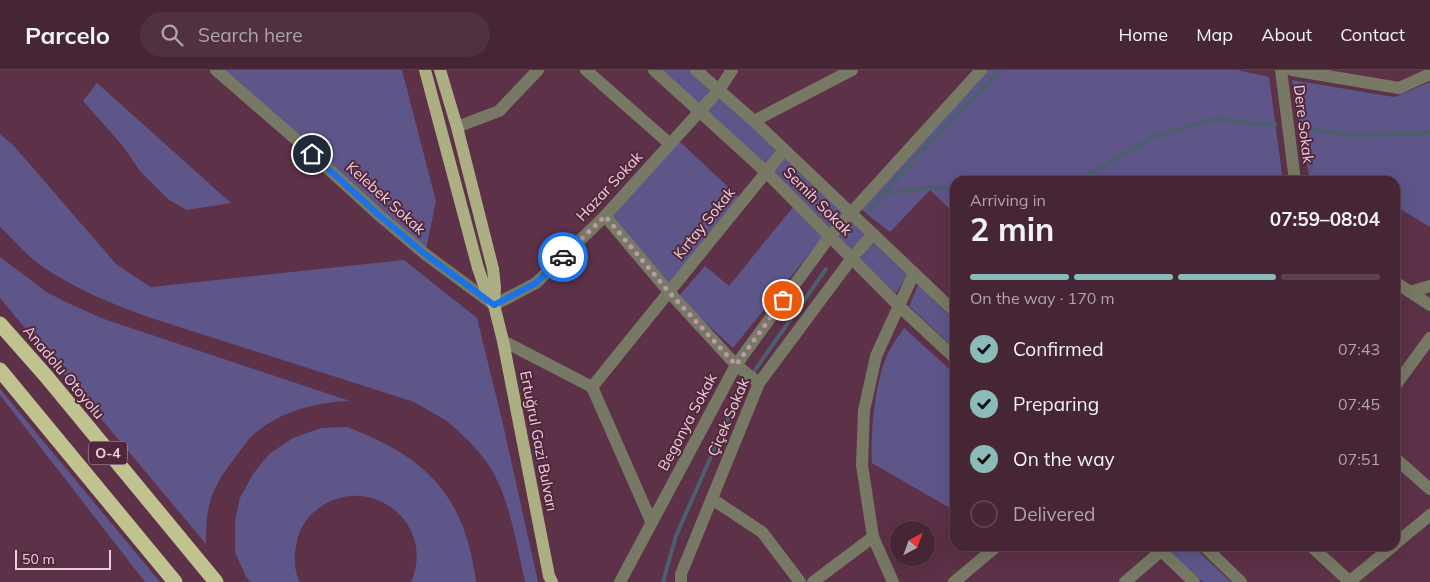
<!DOCTYPE html>
<html lang="en">
<head>
<meta charset="utf-8">
<style>
	body { margin:0; font-family:Mulish,sans-serif; background:#503141; color:#f1f3f6; height:100vh; display:flex; flex-direction:column; font-size:19px; white-space:nowrap }
	* { box-sizing:border-box; margin:0 }
	p { font-size:16px; color:#b0a5ad }
	.icon { flex:none; width:28px; height:28px; fill:none; stroke:currentColor; stroke-width:2; stroke-linecap:round; stroke-linejoin:round }
	.map { position:relative; flex:1; overflow:hidden }
	.panel { position:absolute; left:950px; top:106px; width:450px; height:375px; display:flex; flex-direction:column; background:#462535; border-radius:15px; box-shadow:0 5px 20px #0002,0 0 0 1px #5e4250 }
	.panel>* { flex:none }
	.needle { width:32px; rotate:41deg }
	.fabs { position:absolute; left:890px; top:451px; display:grid; gap:10px }
	.fabs a { display:grid; place-items:center; width:45px; height:45px; border-radius:50%; background:#462535; box-shadow:0 5px 20px #0002,0 0 0 1px #5e4250; font-size:25px }
	.scale { position:absolute; left:15px; bottom:12px; width:96px; box-sizing:border-box; padding-left:5px; border:2px solid #ecd0dc; border-top:0; font-size:14px; line-height:18px; white-space:nowrap; color:#ecd0dc; -webkit-text-stroke:4px #52273c; paint-order:stroke }
	.pin { position:absolute; display:grid; place-items:center; width:42px; height:42px; color:#fff; margin:-21px; border:2px solid #fff; border-radius:50%; box-shadow:0 1px 5px #0007 }
	.courier { position:absolute; display:grid; place-items:center; width:50px; height:50px; margin:-25px; border:4px solid #1a73e8; border-radius:50%; background:#fff; color:#222; box-shadow:0 1px 6px #0007 }
	.summary em { font-style:normal; font-weight:700 }
	.summary div { display:flex; flex-direction:column-reverse }
	.summary { display:flex; align-items:center; justify-content:space-between; height:85px; padding:0 20px }
	h1 { font-size:32px; font-weight:700; line-height:38px }
	.bar { display:grid; grid-template-columns:repeat(4,1fr); gap:8px 5px; align-content:center; height:60px; padding:0 20px }
	.bar i { height:6px; border-radius:4px; background:#5e4250 }
	.bar .current { background:#8bbbb9 }
	.bar p { grid-column:span 4 }
	ol { padding:0 20px; list-style:none }
	li { display:flex; align-items:center; gap:15px; height:55px }
	li p { margin-inline-start:auto }
	li .icon { padding:5px; border-radius:50%; background:#8bbbb9; color:#111; stroke-width:4 }
	li:last-child { color:#b0a5ad }
	li i { width:28px; height:28px; border:2px solid #5e4250; border-radius:50% }
	header { display:flex; align-items:center; gap:30px; box-sizing:border-box; height:70px; padding:0 25px; background:#462535; border-bottom:1px solid #5e4250 }
	header strong { font-size:24px }
	nav { display:flex; gap:28px; margin-inline-start:auto; font-size:18px }
	.search { width:350px; height:45px; background:#503141; display:flex; align-items:center; gap:12px; box-sizing:border-box; padding:0 18px; border-radius:28px; color:#b0a5ad; font-size:19px }
	.map>svg:first-child { display:block }
	.green { fill:#5e5689 }
	.lines { fill:none; stroke-linecap:round; stroke-linejoin:round }
	.stream { stroke:#4b5f6e; stroke-width:4 }
	.minor { stroke:#787964; stroke-width:12 }
	.major { stroke:#acae83; stroke-width:12 }
	.highway { stroke:#c0c38f; stroke-width:15 }
	.done { stroke:#ba98a8; stroke-width:5; stroke-dasharray:0 9 }
	.route { stroke:#1a73e8; stroke-width:6 }
	.labels { text-anchor:middle; dominant-baseline:central; stroke-width:4; stroke-linejoin:round; paint-order:stroke }
	.shield { fill:#52273c; stroke:#be9dac; stroke-width:1 }
	.shield-label { font-size:14px; font-weight:bold; fill:#ecd0dc }
	.street-label { font-size:15px; fill:#ecd0dc; stroke:#52273c }
</style>
</head>
<body>
<header>
<strong>Parcelo</strong>
<div class="search"><svg class="icon" aria-label="search" viewBox="0 0 24 24"><circle cx="10" cy="10" r="6"/><path d="M15 15l6 6"/></svg>Search here</div>
<nav><a>Home</a><a>Map</a><a>About</a><a>Contact</a></nav>
</header>
<div class="map">
<svg width="1430" height="512" viewBox="0 0 1430 512">
	<rect width="100%" height="100%" fill="#5d3147"/>
	<!-- green -->
	<g class="green">
		<polygon points="216,0 402,0 436,131 425,184"/>
		<polygon points="660,0 690,0 713,21 699,36"/>
		<polygon points="981,0 1238,0 1269,7 1283,111 955,111 955,144 930,120 890,162 857,136"/>
		<polygon points="1292,10 1394,27 1430,12 1430,157 1395,136 1395,111 1310,111"/>
		<polygon points="97,13 231,133 187,140 169,130 140,101 122,75 83,31"/>
		<polygon points="720,26 778,80 765,95 707,41"/>
		<path d="M0,64l13,11 104,120 34,22 253,-27 73,58 26,106 35,158h-13c-7,-31 -13,-68 -26,-98 -10,-24 -31,-45 -51,-62 -10,-7 -23,-13 -34,-20l-266,-85c-38,-14 -75,-29 -108,-52 -15,-11 -27,-26 -40,-38z"/>
		<polygon points="679,71 739,127 669,213 609,146"/>
		<polygon points="784,88 845,145 832,159 772,102"/>
		<polygon points="793,137 823,167 733,278 678,227 705,196 729,216"/>
		<polygon points="850,152 859,154 865,166 851,180 838,169 839,159"/>
		<polygon points="872,172 907,205 896,224 860,189"/>
		<path d="M0,187l48,36 22,11 34,15 246,82c-36,1 -76,12 -102,39 -5,6 -9,13 -14,19 -10,12 -20,28 -24,43 -4,14 -4,28 -4,42l-206,-246z"/>
		<polygon points="918,215 955,251 955,279 909,236"/>
		<path d="M904,258l51,46v137l-83,-48c-2,-27 3,-81 14,-105 4,-11 12,-21 18,-30z"/>
		<polygon points="0,319 160,512 145,512 0,325"/>
		<path d="M347,357c80,30 118,69 129,155h-65c27,-61 -47,-114 -97,-70 -8,7 -15,18 -17,29 -3,14 -4,28 3,41h-49l-5,-5 -11,-25v-32l5,-22 13,-24 16,-20 24,-16 28,-10z"/>
		<polygon points="1164,476 1193,476 1231,512 1203,512"/>
	</g>
	<g class="lines">
		<!-- stream -->
		<g class="stream">
			<polyline points="1301,58 1354,65 1430,63"/>
			<polyline points="1078,111 1154,66 1217,49 1265,55 1275,54"/>
			<polyline points="884,123 942,117 955,120"/>
			<polyline points="870,140 896,109 1000,0"/>
			<polyline points="755,300 826,199"/>
			<polyline points="663,512 676,466 739,323"/>
		</g>
		<!-- minor -->
		<g class="minor">
			<polyline points="216,0 299,72 380,146 425,184 494,235 536,213 605,146 719,20 732,0"/>
			<polyline points="586,0 670,74"/>
			<polyline points="654,0 766,102 899,236 955,288"/>
			<polyline points="696,0 754,51 955,242"/>
			<polyline points="1281,0 1295,111"/>
			<polyline points="1292,0 1399,18 1430,4"/>
			<polyline points="754,51 852,0"/>
			<polyline points="457,57 499,41 538,0"/>
			<polyline points="605,146 669,222 736,295 759,313"/>
			<polyline points="1395,212 1430,235"/>
			<polyline points="1410,222 1430,216"/>
			<polyline points="503,271 592,317"/>
			<polyline points="1395,316 1430,268"/>
			<polyline points="1395,388 1430,419"/>
			<polyline points="712,429 762,462 800,512"/>
			<polyline points="651,451 592,317 784,80"/>
			<polyline points="1395,474 1430,445"/>
			<polyline points="1156,476 1194,512"/>
			<polyline points="1204,476 1241,512"/>
			<polyline points="1311,476 1350,512"/>
			<polyline points="620,512 736,295 830,166 981,0"/>
			<polyline points="681,512 681,504 759,313 852,188 873,164"/>
			<polyline points="813,512 873,467"/>
			<polyline points="893,512 873,467 862,395 864,341 876,286 914,203"/>
			<polyline points="954,512 997,476"/>
			<polyline points="1125,512 1161,481"/>
			<polyline points="1349,512 1393,476"/>
		</g>
		<!-- major -->
		<g class="major">
			<polyline points="425,0 478,198 485,218 494,235 503,271 549,506 552,512"/>
			<polyline points="440,0 457,57 493,199 495,217 494,235"/>
		</g>
		<!-- highway -->
		<g class="highway">
			<polyline points="0,254 46,306 216,512"/>
			<polyline points="0,300 175,512"/>
		</g>
	</g>
	<g class="lines">
		<!-- done -->
		<polyline class="done" points="563,187 605,146 669,222 736,295 783,230"/>
		<!-- route -->
		<polyline class="route" points="312,84 380,146 425,184 494,235 536,213 563,187"/>
	</g>
	<g class="labels">
		<!-- shield labels -->
		<rect class="shield" x="89" y="371.5" width="38" height="23" rx="4"/>
		<g class="shield-label">
			<text x="108" y="383">O-4</text>
		</g>
		<!-- street labels -->
		<g class="street-label">
			<text transform="translate(1304 54) rotate(83)">Dere Sokak</text>
			<text transform="translate(609 116) rotate(-47)">Hazar Sokak</text>
			<text transform="translate(386 128) rotate(42)">Kelebek Sokak</text>
			<text transform="translate(818 131) rotate(45)">Semih Sokak</text>
			<text transform="translate(704 153) rotate(-51)">Kırtay Sokak</text>
			<text transform="translate(64 302) rotate(50)">Anadolu Otoyolu</text>
			<text transform="translate(728 347) rotate(-67)">Çiçek Sokak</text>
			<text transform="translate(687 352) rotate(-62)">Begonya Sokak</text>
			<text transform="translate(539 371) rotate(79)">Ertuğrul Gazi Bulvarı</text>
		</g>
	</g>
</svg>
<div class="fabs">
<a><svg class="needle" viewBox="-14 -14 28 28"><path d="M0-13l5 13h-10z" fill="#e53935"/><path d="M0 13l5-13h-10z" fill="#b0a5ad"/></svg></a>
</div>
<div class="scale">50 m</div>
<div class="pin" style="left:783px;top:230px;background:#ea580c"><svg class="icon" aria-label="bag" viewBox="0 0 24 24"><path d="M5 8h14l-1 12H6zM9 8a3 3 0 0 1 6 0"/></svg></div>
<div class="pin" style="left:312px;top:84px;background:#1f2937"><svg class="icon" aria-label="home" viewBox="0 0 24 24"><path d="M3 11l9-7 9 7M6 9v11h12V9"/></svg></div>
<div class="courier" style="left:563px;top:187px"><svg class="icon" aria-label="car" viewBox="0 0 24 24"><path d="M5 17H2v-5l4-1 3-4h7l3 4 3 1v5h-3M9 17h6M6 11h13"/><circle cx="7" cy="17" r="2"/><circle cx="17" cy="17" r="2"/></svg></div>
<section class="panel">
<div class="summary"><div><h1>2 min</h1><p>Arriving in</p></div><em>07:59–08:04</em></div>
<div class="bar"><i class="current"></i><i class="current"></i><i class="current"></i><i></i><p>On the way · 170 m</p></div>
<ol>
<li><svg class="icon" aria-label="check" viewBox="0 0 24 24"><path d="M5 12l5 5 9-10"/></svg>Confirmed<p>07:43</p></li>
<li><svg class="icon" aria-label="check" viewBox="0 0 24 24"><path d="M5 12l5 5 9-10"/></svg>Preparing<p>07:45</p></li>
<li><svg class="icon" aria-label="check" viewBox="0 0 24 24"><path d="M5 12l5 5 9-10"/></svg>On the way<p>07:51</p></li>
<li><i></i>Delivered</li>
</ol>
</section>
</div>
</body>
</html>
